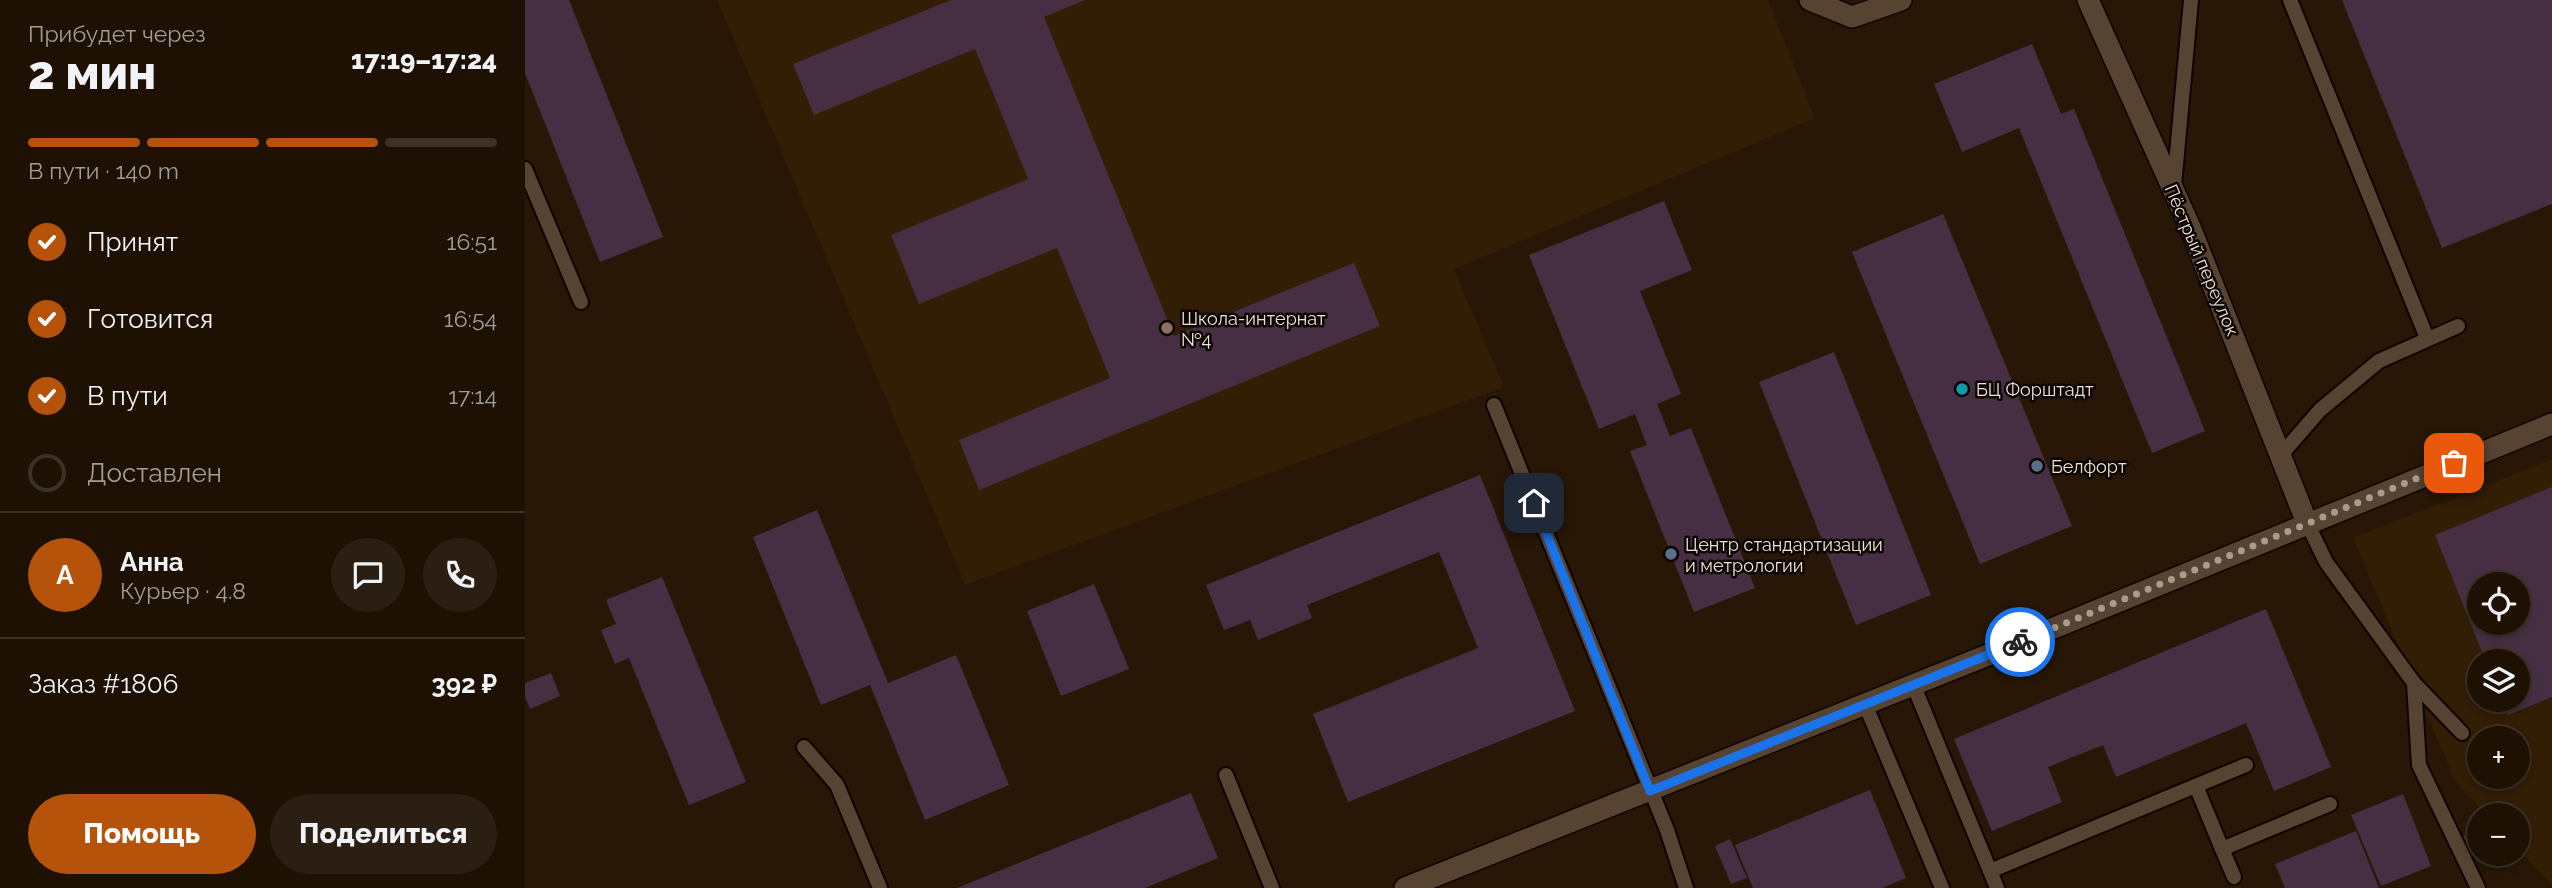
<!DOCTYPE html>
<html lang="ru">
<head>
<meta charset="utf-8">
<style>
	body { margin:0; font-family:Raleway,sans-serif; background:#2b1f13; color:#f1f3f6; height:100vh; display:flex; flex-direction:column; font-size:26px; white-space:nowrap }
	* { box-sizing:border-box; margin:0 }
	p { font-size:23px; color:#a19d9a }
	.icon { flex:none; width:38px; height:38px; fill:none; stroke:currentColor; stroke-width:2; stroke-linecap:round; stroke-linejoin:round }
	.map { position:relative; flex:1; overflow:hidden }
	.drawer { display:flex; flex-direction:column; background:#1e1104; width:525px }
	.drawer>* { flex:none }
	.controls { position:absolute; left:1942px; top:572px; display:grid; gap:14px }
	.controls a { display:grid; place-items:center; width:63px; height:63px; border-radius:50%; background:#1e1104; box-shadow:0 4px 10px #0003,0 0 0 2px #3c3126; font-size:35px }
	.pin { position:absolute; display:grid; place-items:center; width:60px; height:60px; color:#fff; margin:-30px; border-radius:14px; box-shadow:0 4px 10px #0006 }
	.courier { position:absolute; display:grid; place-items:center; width:70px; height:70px; margin:-35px; border:5px solid #1a73e8; border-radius:50%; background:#fff; color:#222; box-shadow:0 2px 9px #0007 }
	.head em { font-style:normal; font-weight:800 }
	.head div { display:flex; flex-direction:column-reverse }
	.head { display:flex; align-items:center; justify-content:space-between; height:119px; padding:0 28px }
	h1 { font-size:46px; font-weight:800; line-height:52px }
	.bar { display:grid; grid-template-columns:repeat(4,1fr); gap:10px 7px; align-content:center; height:84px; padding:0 28px }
	.bar i { height:9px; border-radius:5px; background:#3c3126 }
	.bar .active { background:#b45309 }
	.bar p { grid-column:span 4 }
	.line { display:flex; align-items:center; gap:18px; padding:0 28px; border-top:2px solid #3c3126 }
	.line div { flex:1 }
	.round { display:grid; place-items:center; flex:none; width:74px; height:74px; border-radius:37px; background:#2b1f13 }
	ol { padding:0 28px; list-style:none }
	li { display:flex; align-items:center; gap:21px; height:77px }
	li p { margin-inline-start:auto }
	li .icon { padding:7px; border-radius:50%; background:#b45309; color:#fff; stroke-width:4 }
	li:last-child { color:#a19d9a }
	li i { width:38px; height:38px; border:4px solid #3c3126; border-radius:50% }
	.button { display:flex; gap:14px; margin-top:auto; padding:14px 28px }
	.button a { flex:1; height:80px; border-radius:42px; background:#b45309; color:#fff; font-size:28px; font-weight:800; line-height:80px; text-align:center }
	.button a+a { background:#2b1f13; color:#f1f3f6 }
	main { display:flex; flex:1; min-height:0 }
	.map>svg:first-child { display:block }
	.built { fill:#321d05; fill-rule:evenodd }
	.building { fill:#462f42; fill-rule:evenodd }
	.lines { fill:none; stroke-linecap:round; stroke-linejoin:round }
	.lane-casing { stroke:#100300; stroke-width:18 }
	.street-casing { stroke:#100300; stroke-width:24 }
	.lane { stroke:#564331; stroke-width:14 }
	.street { stroke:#564331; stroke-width:21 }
	.done { stroke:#a99b8e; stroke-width:7; stroke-dasharray:0 12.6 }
	.route { stroke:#1a73e8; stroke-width:9 }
	.education-dot { fill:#8d6e63; stroke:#0b0501; stroke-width:2.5 }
	.culture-dot { fill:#0f9aa8; stroke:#0b0501; stroke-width:2.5 }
	.service-dot { fill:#5c6f8a; stroke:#0b0501; stroke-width:2.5 }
	.labels { text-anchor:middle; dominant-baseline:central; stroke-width:5; stroke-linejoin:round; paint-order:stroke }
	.street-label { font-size:18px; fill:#eee2d7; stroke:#0b0501 }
	.poi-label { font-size:18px; fill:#eee2d7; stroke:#0b0501; text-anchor:start }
</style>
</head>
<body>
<main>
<section class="drawer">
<div class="head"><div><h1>2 мин</h1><p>Прибудет через</p></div><em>17:19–17:24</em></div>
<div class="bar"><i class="active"></i><i class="active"></i><i class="active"></i><i></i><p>В пути · 140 m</p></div>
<ol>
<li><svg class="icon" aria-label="check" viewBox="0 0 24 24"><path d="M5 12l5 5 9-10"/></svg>Принят<p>16:51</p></li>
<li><svg class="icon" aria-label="check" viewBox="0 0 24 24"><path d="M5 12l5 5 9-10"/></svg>Готовится<p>16:54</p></li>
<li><svg class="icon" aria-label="check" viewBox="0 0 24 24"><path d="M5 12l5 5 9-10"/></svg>В пути<p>17:14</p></li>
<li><i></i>Доставлен</li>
</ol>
<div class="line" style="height:126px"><b class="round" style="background:#b45309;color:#fff">А</b><div><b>Анна</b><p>Курьер · 4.8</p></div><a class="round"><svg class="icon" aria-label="chat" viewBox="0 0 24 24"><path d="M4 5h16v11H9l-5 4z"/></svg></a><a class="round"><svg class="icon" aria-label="phone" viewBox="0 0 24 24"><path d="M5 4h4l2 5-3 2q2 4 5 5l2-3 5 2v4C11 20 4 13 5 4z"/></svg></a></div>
<div class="line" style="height:91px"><div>Заказ #1806</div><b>392 ₽</b></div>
<div class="button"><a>Помощь</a><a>Поделиться</a></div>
</section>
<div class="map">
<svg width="2027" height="888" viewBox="0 0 2027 888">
	<rect width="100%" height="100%" fill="#281706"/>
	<!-- built -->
	<g class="built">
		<polygon points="192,0 1243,0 1290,118 929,269 979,387 440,585"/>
		<path d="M2027,459v427l-34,-36v-34l-31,-1 -32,-34 -102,-243zM1955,584h38v39h-38zM1955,662h38v38h-38zM1955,738h38v39h-38z"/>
	</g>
	<!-- building -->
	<g class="building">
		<polygon points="0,0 44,0 138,237 75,262 0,73"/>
		<polygon points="426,0 560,0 519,17 649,336 829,263 855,326 454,490 434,440 585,378 532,248 394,304 366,235 503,179 450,49 289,115 268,64"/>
		<polygon points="1817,0 2027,0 2027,204 1917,248"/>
		<polygon points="1507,44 1536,114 1549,109 1680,431 1627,453 1494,128 1437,152 1409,84"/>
		<polygon points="1139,201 1167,270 1115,291 1156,394 1132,404 1145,436 1166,428 1230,588 1169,612 1105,451 1122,445 1110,414 1074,429 1004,255"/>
		<polygon points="1418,214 1547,526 1455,564 1327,252"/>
		<polygon points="1309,352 1406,595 1331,625 1234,382"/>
		<polygon points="955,475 1050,711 823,802 788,714 953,648 914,552 782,605 787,618 733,640 725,620 699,630 681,585"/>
		<path d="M2027,487v210l-44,18 -6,-15h16v-38h-32l-51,-127zM1955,584h38v39h-38z"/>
		<polygon points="292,510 363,683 431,655 484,785 400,820 345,685 296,705 228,537"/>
		<polygon points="137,577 221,782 164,805 104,658 90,664 76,630 91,624 81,600"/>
		<polygon points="569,584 604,669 536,696 502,611"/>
		<polygon points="1741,609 1806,767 1749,791 1721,723 1591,777 1578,745 1523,767 1537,802 1467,831 1429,739"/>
		<polygon points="26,673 35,696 5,709 0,697 0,683"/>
		<polygon points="1345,790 1381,878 1357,888 1228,888 1210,845"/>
		<polygon points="666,793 693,858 620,888 432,888"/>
		<polygon points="1878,794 1906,866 1856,886 1826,815"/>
		<polygon points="1955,821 1955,843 1947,851 1936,839"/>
		<polygon points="1831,831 1854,888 1760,888 1750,864"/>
		<polygon points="1205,839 1222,878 1206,884 1190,846"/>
	</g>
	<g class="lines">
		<defs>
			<g id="lane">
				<polyline points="1765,0 1902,338"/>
				<polyline points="0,169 56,302"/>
				<polyline points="1649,186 1666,0"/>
				<polyline points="969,405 1142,830 1161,888"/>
				<polyline points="1756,455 1795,410 1854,361 1933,326"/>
				<polyline points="1782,523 1801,562 1889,683 1894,765 1953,888"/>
				<polyline points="1889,683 1937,733"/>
				<polyline points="1388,684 1472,888"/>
				<polyline points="1340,704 1417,888"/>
				<polyline points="279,747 312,785 355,888"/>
				<polyline points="701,775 747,888"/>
				<polyline points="1671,786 1697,849 1805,804"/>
				<polyline points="1697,849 1709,877"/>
				<polyline points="1465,871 1721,765"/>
			</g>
			<g id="street">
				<polyline points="1285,0 1327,17 1376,0"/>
				<polyline points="1563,0 1665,227 1782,523"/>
				<polyline points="880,888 1463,655 2027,424"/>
			</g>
		</defs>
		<!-- lane casing -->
		<use href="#lane" class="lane-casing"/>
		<!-- street casing -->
		<use href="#street" class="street-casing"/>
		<!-- lane -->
		<use href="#lane" class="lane"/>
		<!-- street -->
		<use href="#street" class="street"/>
	</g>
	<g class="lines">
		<!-- done -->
		<polyline class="done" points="1495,642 1929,463"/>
		<!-- route -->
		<polyline class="route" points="1009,503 1125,791 1495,642"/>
	</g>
	<!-- markers -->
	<circle class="education-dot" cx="642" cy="328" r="7"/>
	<circle class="culture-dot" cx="1437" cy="389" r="7"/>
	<g class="service-dot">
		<circle cx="1512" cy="466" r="7"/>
		<circle cx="1146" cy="554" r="7"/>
	</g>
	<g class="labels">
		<!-- street labels -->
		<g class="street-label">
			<text transform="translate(1677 260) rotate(67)">Пёстрый переулок</text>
		</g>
		<!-- poi labels -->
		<g class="poi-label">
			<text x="656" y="318">Школа-интернат<tspan x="656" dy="21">№4</tspan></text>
			<text x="1451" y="389">БЦ Форштадт</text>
			<text x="1526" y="466">Белфорт</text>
			<text x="1160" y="544">Центр стандартизации<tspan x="1160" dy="21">и метрологии</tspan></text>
		</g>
	</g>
</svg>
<div class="controls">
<a><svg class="icon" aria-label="locate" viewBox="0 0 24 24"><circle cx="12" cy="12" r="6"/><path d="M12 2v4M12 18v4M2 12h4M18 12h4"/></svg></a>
<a><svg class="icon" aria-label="layers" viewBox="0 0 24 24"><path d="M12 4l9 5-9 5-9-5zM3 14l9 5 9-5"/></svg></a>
<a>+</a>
<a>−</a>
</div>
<div class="pin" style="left:1929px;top:463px;background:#ea580c"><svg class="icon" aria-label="bag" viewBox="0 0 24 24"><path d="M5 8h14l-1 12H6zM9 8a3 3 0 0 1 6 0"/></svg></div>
<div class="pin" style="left:1009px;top:503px;background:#1f2937"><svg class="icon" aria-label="home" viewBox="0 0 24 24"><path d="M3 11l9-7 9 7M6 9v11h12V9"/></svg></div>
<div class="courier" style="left:1495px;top:642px"><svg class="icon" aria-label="bike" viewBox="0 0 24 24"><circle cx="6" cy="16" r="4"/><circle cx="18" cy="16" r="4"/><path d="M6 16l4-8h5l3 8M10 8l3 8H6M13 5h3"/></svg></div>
</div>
</main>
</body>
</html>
